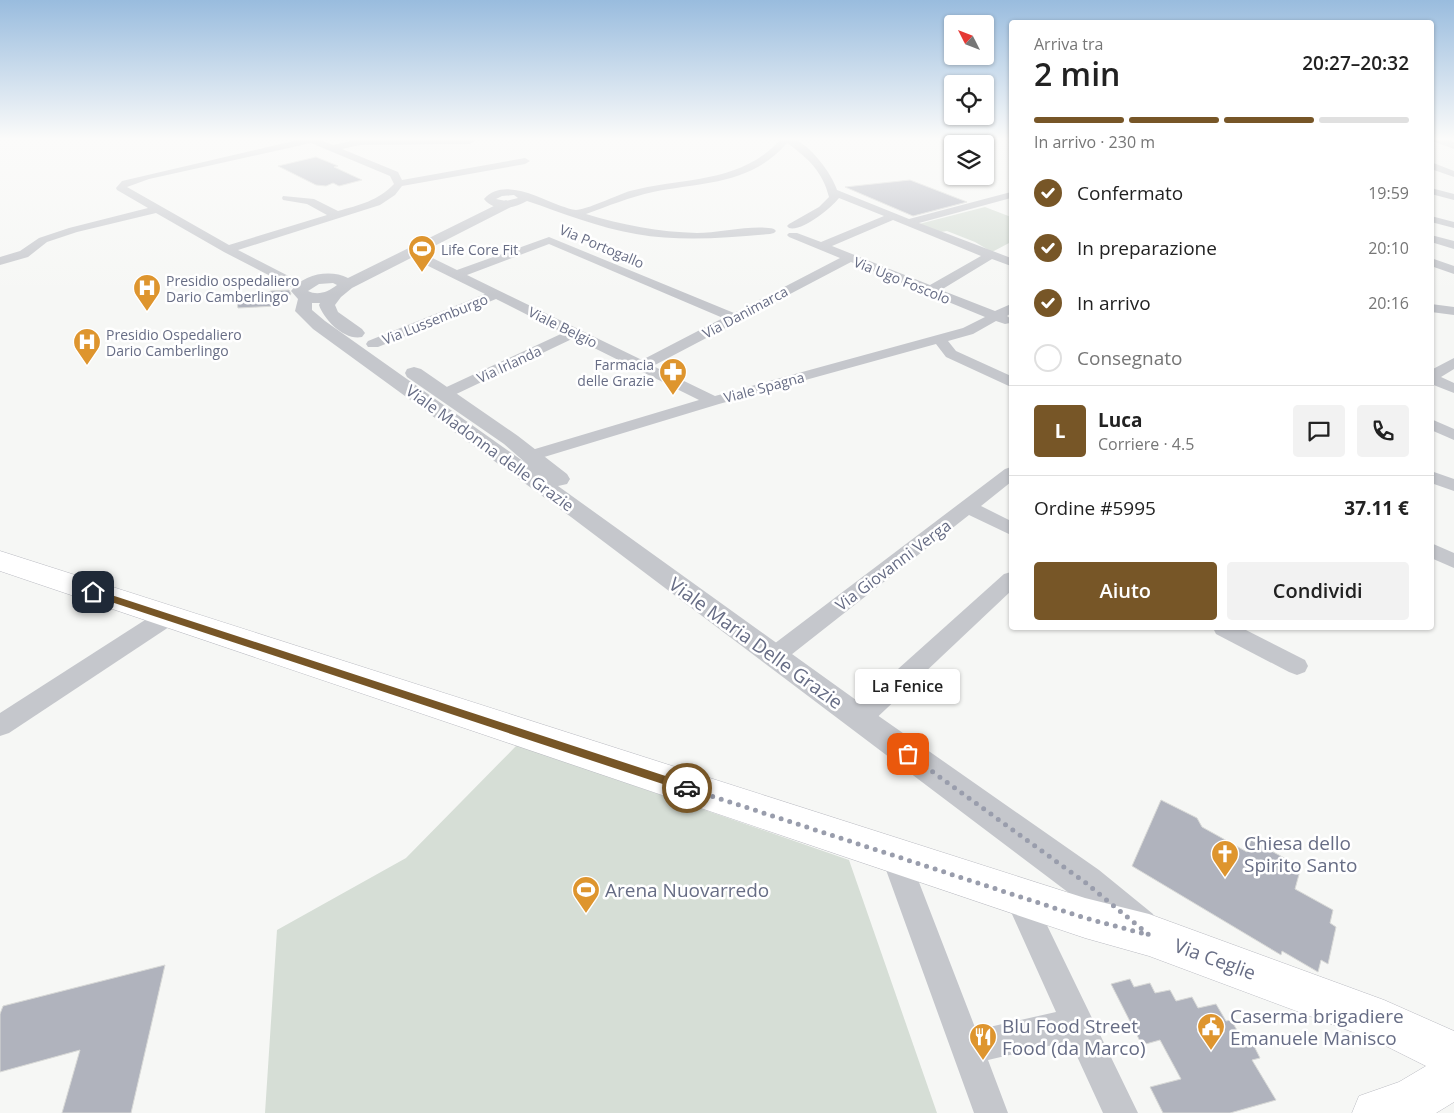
<!DOCTYPE html>
<html lang="it">
<head>
<meta charset="utf-8">
<style>
	body { margin:0; font-family:"Open Sans",sans-serif; background:#f2f2f2; color:#222; height:100vh; display:flex; flex-direction:column; font-size:19px; white-space:nowrap }
	* { box-sizing:border-box; margin:0 }
	p { font-size:16px; color:#767676 }
	.icon { flex:none; width:28px; height:28px; fill:none; stroke:currentColor; stroke-width:2; stroke-linecap:round; stroke-linejoin:round }
	.map { position:relative; flex:1; overflow:hidden }
	.sheet { position:absolute; left:1009px; top:20px; width:425px; height:610px; display:flex; flex-direction:column; background:#fff; border-radius:5px; box-shadow:0 1px 4px #0004 }
	.sheet>* { flex:none }
	.needle { width:32px; rotate:312deg }
	.fabs { position:absolute; left:944px; top:15px; display:grid; gap:10px }
	.fabs a { display:grid; place-items:center; width:50px; height:50px; border-radius:5px; background:#fff; box-shadow:0 1px 4px #0004; font-size:25px }
	.pin { position:absolute; display:grid; place-items:center; width:42px; height:42px; color:#fff; margin:-21px; border-radius:10px; box-shadow:0 2px 8px #0006 }
	.courier { position:absolute; display:grid; place-items:center; width:50px; height:50px; margin:-25px; border:4px solid #775627; border-radius:50%; background:#fff; color:#222; box-shadow:0 1px 6px #0007 }
	.bubble { position:absolute; height:35px; border-radius:5px; background:#fff; box-shadow:0 1px 4px #0004; font-size:16px; font-weight:600; line-height:35px; text-align:center }
	.overview em { font-style:normal; font-weight:600 }
	.overview div { display:flex; flex-direction:column-reverse }
	.overview { display:flex; align-items:center; justify-content:space-between; height:85px; padding:0 25px }
	h1 { font-size:32px; font-weight:600; line-height:38px }
	.bar { display:grid; grid-template-columns:repeat(4,1fr); gap:8px 5px; align-content:center; height:60px; padding:0 25px }
	.bar i { height:6px; border-radius:4px; background:#e0e0e0 }
	.bar .current { background:#775627 }
	.bar p { grid-column:span 4 }
	.line { display:flex; align-items:center; gap:12px; padding:0 25px; border-top:1px solid #e0e0e0 }
	.line div { flex:1 }
	.round { display:grid; place-items:center; flex:none; width:52px; height:52px; border-radius:5px; background:#f2f2f2 }
	ol { padding:0 25px; list-style:none }
	li { display:flex; align-items:center; gap:15px; height:55px }
	li p { margin-inline-start:auto }
	li .icon { padding:5px; border-radius:50%; background:#775627; color:#fff; stroke-width:4 }
	li:last-child { color:#767676 }
	li i { width:28px; height:28px; border:2px solid #e0e0e0; border-radius:50% }
	.cta { display:flex; gap:10px; margin-top:auto; padding:10px 25px }
	.cta a { flex:1; height:58px; border-radius:5px; background:#775627; color:#fff; font-size:20px; font-weight:600; line-height:58px; text-align:center }
	.cta a+a { background:#f2f2f2; color:#222 }
	.map>svg:first-child { display:block }
	.green { fill:#d6ded6 }
	.building { fill:#b0b3bd; stroke:#d8d9d7 }
	.lines { fill:none; stroke-linecap:round; stroke-linejoin:round }
	.secondary-casing { stroke:#babbc2; stroke-width:1 }
	.minor { fill:#c5c7cc; fill-rule:evenodd }
	.tertiary { fill:#c5c7cc; fill-rule:evenodd }
	.secondary { fill:#fff; fill-rule:evenodd }
	.route { fill:#775627 }
	.done { stroke:#999dac; stroke-width:5; stroke-dasharray:0 9 }
	.labels { text-anchor:middle; dominant-baseline:central; stroke-width:5; stroke-linejoin:round; paint-order:stroke }
	.far-street-label { font-size:14px; fill:#676d85; stroke:#fff }
	.far-poi-label { font-size:14px; fill:#676d85; stroke:#fff; text-anchor:start }
	.street-label { font-size:16px; fill:#676d85; stroke:#fff }
	.near-street-label { font-size:19px; fill:#676d85; stroke:#fff }
	.near-poi-label { font-size:19px; fill:#676d85; stroke:#fff; text-anchor:start }
</style>
</head>
<body>
<div class="map">
<svg width="1454" height="1113" viewBox="0 0 1454 1113">
	<rect width="100%" height="100%" fill="#f6f7f5"/>
	<!-- green -->
	<g class="green">
		<polygon points="985,207 1011,217 1011,242 992,252 975,242 947,231 941,232 919,224"/>
		<polygon points="517,745 849,860 937,1113 265,1113 277,930 406,858"/>
	</g>
	<!-- building -->
	<g class="building">
		<polygon points="316,157 338,166 334,167 362,180 339,186 333,183 326,186 316,185 278,166"/>
		<polygon points="910,180 967,202 913,216 845,187"/>
		<polygon points="289,290 291,294 283,303 276,306 238,308 237,303 271,291"/>
		<polygon points="1161,800 1197,818 1202,827 1247,852 1251,840 1301,867 1295,889 1333,910 1330,923 1336,927 1328,964 1321,960 1318,972 1282,951 1281,955 1132,866"/>
		<polygon points="165,965 131,1113 62,1113 80,1050 0,1072 0,1014 3,1006"/>
		<polygon points="1130,979 1134,987 1150,983 1155,993 1170,990 1176,1001 1192,997 1198,1008 1216,1004 1226,1021 1231,1020 1244,1042 1251,1040 1260,1058 1252,1060 1276,1100 1230,1113 1163,1113 1150,1087 1181,1079 1160,1040 1142,1045 1111,984"/>
	</g>
	<g class="lines">
		<defs>
			<polygon id="secondary" points="0,551 1085,898 1149,914 1384,1000 1454,1031 1454,1102 1436,1113 1352,1113 1359,1096 1399,1082 1426,1066 1374,1040 1149,956 1085,938 0,571"/>
		</defs>
		<!-- secondary casing -->
		<use href="#secondary" class="secondary-casing"/>
		<!-- minor -->
		<g class="minor">
			<path d="M302,139h17l14,6 27,-6h113l2,2 -5,3 -110,1 -18,4 56,23 4,8 123,-22 5,3 -5,3 -123,22 -7,9 -15,10 -142,45 68,35 1,3 -1,3 -5,1 -77,-40 -68,-39 -79,19 -30,10 -19,15 -28,8v-8l20,-6 19,-13 30,-10 79,-20 -31,-18 -1,-2 6,-7zM311,143l79,33 4,8c-16,17 -35,21 -56,27l-24,-12 -31,-3 -1,2 1,2 24,4 20,11 -98,30 -102,-58 22,-8z"/>
			<path d="M781,139c3,0 9,-1 12,0 17,5 39,35 44,51l72,29 102,-27v6l-92,25 92,35v8l-19,-7 -51,31 54,21 16,-7v9l-4,3 4,3 -1,4 -5,1 -9,-3 -23,13 -25,7 8,10 55,25v11l-65,-30 -10,-13 -217,60 -188,57 -6,-1 -3,-4 3,-4 174,-52 -125,-62 -124,59h-12l-2,-3 2,-3 125,-58 -67,-34 -118,48h-10l-2,-3 2,-3 117,-47 -77,-38 -2,-3 2,-3h8l41,20 92,-33 185,76 106,-55 -51,-21 -2,-2 2,-2h8l24,9 63,-26 -45,-18c-8,10 -37,34 -50,30l-2,-2 2,-2 30,-17 10,-10c-6,-25 -21,-39 -42,-54 -36,42 -85,39 -134,49 -23,5 -45,14 -67,22 36,11 73,18 111,19 21,0 59,-9 77,-4l2,2 -2,2 -4,1c-45,4 -89,8 -134,0 -37,-6 -73,-21 -109,-33 -14,8 -33,11 -43,-2 19,-22 55,-1 77,7 4,1 11,4 15,4 10,0 41,-15 54,-19 54,-14 111,-7 151,-52zM514,195l4,3 -12,3 -10,-2 6,-3zM893,220l88,36 -51,29 -98,-39zM549,244l174,74 -81,42 -175,-85zM851,262l134,55 -22,11 -248,68 -62,-30z"/>
			<polygon points="1431,162 1454,171 1454,177 1431,169"/>
			<polygon points="1431,188 1454,194 1454,200 1431,194"/>
			<polygon points="1431,216 1454,222 1454,228 1431,222"/>
			<polygon points="1431,235 1454,241 1454,249 1431,242"/>
			<polygon points="1431,258 1454,266 1454,274 1431,266"/>
			<polygon points="1431,304 1454,307 1454,315 1431,312"/>
			<polygon points="1454,358 1454,369 1441,377 1454,383 1454,393 1431,384 1431,370"/>
			<polygon points="1431,419 1454,429 1454,440 1431,430"/>
			<polygon points="1011,467 1011,482 981,506 1011,521 1011,535 969,515 782,662 774,665 766,662 763,656 766,650 1005,469"/>
			<polygon points="1431,471 1454,479 1454,491 1431,483"/>
			<polygon points="1431,543 1454,553 1454,568 1431,558"/>
			<polygon points="1011,572 1011,591 868,726 859,729 850,726 847,719 850,712 1004,574"/>
			<polygon points="167,609 175,611 178,617 175,623 9,733 0,736 0,713 159,611"/>
			<polygon points="1213,628 1242,628 1305,660 1308,666 1305,672 1297,675 1289,672 1216,634"/>
			<polygon points="895,842 905,846 976,1030 1056,1012 1003,894 1007,884 1017,880 1027,884 1138,1113 1103,1113 1070,1041 988,1060 1008,1113 974,1113 881,856 885,846"/>
		</g>
		<!-- tertiary -->
		<g class="tertiary">
			<polygon points="1431,139 1447,139 1454,142 1454,149 1432,141"/>
			<path d="M506,200l7,4 -2,3 -159,81 -11,9 -6,8 3,7 24,17 3,4 -3,4c-17,4 -38,-17 -43,-32l1,-2h-8v7l13,11 202,143 -23,-20 -97,-67 -2,-4 2,-4 7,-2 7,2 97,67 49,38 3,5 -3,5 -9,2 312,224 229,160 54,44 6,13 -6,13 -13,6 -13,-6 -54,-44 -502,-379 -258,-188 -18,-18 3,-12 -7,-8c12,-17 39,-22 57,-13zM333,283l4,2c-9,7 -19,11 -29,6l11,-7z"/>
		</g>
		<!-- secondary -->
		<use href="#secondary" class="secondary"/>
	</g>
	<!-- sky -->
	<linearGradient id="sky" x2="0" y2="1"><stop stop-color="#99bcde"/><stop offset="0.47" stop-color="#fbfbfa"/><stop offset="1" stop-color="#fbfbfa" stop-opacity="0"/></linearGradient>
	<rect width="1454" height="295" fill="url(#sky)"/>
	<!-- route -->
	<polygon class="route" points="93,589 687,783 693,788 687,792 90,595 88,592"/>
	<g class="lines">
		<!-- done -->
		<polyline class="done" points="687,788 1085,918 1149,935 1086,883 908,754"/>
	</g>
	<!-- icons -->
	<defs>
		<symbol id="stadium-pin" viewBox="-11 -11 22 30"><path d="M0 17L-7.5 6A9.5 9.5 0 1 1 7.5 6Z" fill="#de952e" stroke="#fff"/><path d="M0-5a6.5 5 0 1 0 0 10a6.5 5 0 1 0 0-10ZM-3.5-1.8h7v3.6h-7Z" fill="#fff"/></symbol>
		<symbol id="hospital-pin" viewBox="-11 -11 22 30"><path d="M0 17L-7.5 6A9.5 9.5 0 1 1 7.5 6Z" fill="#de952e" stroke="#fff"/><path d="M-5-5h3v3.5h4V-5h3V5h-3V1.5h-4V5h-3Z" fill="#fff"/></symbol>
		<symbol id="pharmacy-pin" viewBox="-11 -11 22 30"><path d="M0 17L-7.5 6A9.5 9.5 0 1 1 7.5 6Z" fill="#de952e" stroke="#fff"/><path d="M-2-6h4v4h4v4h-4v4h-4v-4h-4v-4h4Z" fill="#fff"/></symbol>
		<symbol id="church-pin" viewBox="-11 -11 22 30"><path d="M0 17L-7.5 6A9.5 9.5 0 1 1 7.5 6Z" fill="#de952e" stroke="#fff"/><path d="M-1.2-6h2.4v3.5h3.3v2.4h-3.3V6h-2.4V-.1h-3.3v-2.4h3.3Z" fill="#fff"/></symbol>
		<symbol id="civic-pin" viewBox="-11 -11 22 30"><path d="M0 17L-7.5 6A9.5 9.5 0 1 1 7.5 6Z" fill="#de952e" stroke="#fff"/><path d="M-.6-6.5H3V-4.5H.6V-3L4-1V1h2V6H-6V1h2V-1L-.6-3ZM-1.2 2.5V6h2.4V2.5Z" fill="#fff"/></symbol>
		<symbol id="restaurant-pin" viewBox="-11 -11 22 30"><path d="M0 17L-7.5 6A9.5 9.5 0 1 1 7.5 6Z" fill="#de952e" stroke="#fff"/><path d="M-5-6h1v4h1v-4h1v4h1v-4h1v5L-1.5 .5V6h-2V.5L-5-1ZM5-6V6H3V1.5H1.5Q1.5-4 5-6Z" fill="#fff"/></symbol>
	</defs>
	<g fill-rule="evenodd">
		<use href="#stadium-pin" x="406" y="233" width="32" height="43"/>
		<use href="#hospital-pin" x="131" y="272" width="32" height="43"/>
		<use href="#hospital-pin" x="71" y="326" width="32" height="43"/>
		<use href="#pharmacy-pin" x="657" y="356" width="32" height="43"/>
		<use href="#church-pin" x="1209" y="838" width="32" height="43"/>
		<use href="#stadium-pin" x="570" y="874" width="32" height="43"/>
		<use href="#civic-pin" x="1195" y="1011" width="32" height="43"/>
		<use href="#restaurant-pin" x="967" y="1021" width="32" height="43"/>
	</g>
	<g class="labels">
		<!-- far-street labels -->
		<g class="far-street-label">
			<text transform="translate(602 246) rotate(23)">Via Portogallo</text>
			<text transform="translate(902 280) rotate(22)">Via Ugo Foscolo</text>
			<text transform="translate(745 312) rotate(-28)">Via Danimarca</text>
			<text transform="translate(435 319) rotate(-22)">Via Lussemburgo</text>
			<text transform="translate(563 327) rotate(26)">Viale Belgio</text>
			<text transform="translate(509 364) rotate(-25)">Via Irlanda</text>
			<text transform="translate(764 387) rotate(-15)">Viale Spagna</text>
		</g>
		<!-- far-poi labels -->
		<g class="far-poi-label">
			<text x="441" y="249">Life Core Fit</text>
			<text x="166" y="280">Presidio ospedaliero<tspan x="166" dy="16">Dario Camberlingo</tspan></text>
			<text x="106" y="334">Presidio Ospedaliero<tspan x="106" dy="16">Dario Camberlingo</tspan></text>
			<text x="654" y="364" text-anchor="end">Farmacia<tspan x="654" dy="16">delle Grazie</tspan></text>
		</g>
		<!-- street labels -->
		<g class="street-label">
			<text transform="translate(490 448) rotate(36)">Viale Madonna delle Grazie</text>
			<text transform="translate(893 565) rotate(-37)">Via Giovanni Verga</text>
		</g>
		<!-- near-street labels -->
		<g class="near-street-label">
			<text transform="translate(756 643) rotate(36)">Viale Maria Delle Grazie</text>
			<text transform="translate(1215 959) rotate(20)">Via Ceglie</text>
		</g>
		<!-- near-poi labels -->
		<g class="near-poi-label">
			<text x="1244" y="843">Chiesa dello<tspan x="1244" dy="22">Spirito Santo</tspan></text>
			<text x="605" y="890">Arena Nuovarredo</text>
			<text x="1230" y="1016">Caserma brigadiere<tspan x="1230" dy="22">Emanuele Manisco</tspan></text>
			<text x="1002" y="1026">Blu Food Street<tspan x="1002" dy="22">Food (da Marco)</tspan></text>
		</g>
	</g>
</svg>
<div class="fabs">
<a><svg class="needle" viewBox="-14 -14 28 28"><path d="M0-13l5 13h-10z" fill="#e53935"/><path d="M0 13l5-13h-10z" fill="#767676"/></svg></a>
<a><svg class="icon" aria-label="locate" viewBox="0 0 24 24"><circle cx="12" cy="12" r="6"/><path d="M12 2v4M12 18v4M2 12h4M18 12h4"/></svg></a>
<a><svg class="icon" aria-label="layers" viewBox="0 0 24 24"><path d="M12 4l9 5-9 5-9-5zM3 14l9 5 9-5"/></svg></a>
</div>
<div class="pin" style="left:908px;top:754px;background:#ea580c"><svg class="icon" aria-label="bag" viewBox="0 0 24 24"><path d="M5 8h14l-1 12H6zM9 8a3 3 0 0 1 6 0"/></svg></div>
<div class="pin" style="left:93px;top:592px;background:#1f2937"><svg class="icon" aria-label="home" viewBox="0 0 24 24"><path d="M3 11l9-7 9 7M6 9v11h12V9"/></svg></div>
<div class="courier" style="left:687px;top:788px"><svg class="icon" aria-label="car" viewBox="0 0 24 24"><path d="M5 17H2v-5l4-1 3-4h7l3 4 3 1v5h-3M9 17h6M6 11h13"/><circle cx="7" cy="17" r="2"/><circle cx="17" cy="17" r="2"/></svg></div>
<div class="bubble" style="left:855px;top:669px;width:105px">La Fenice</div>
<section class="sheet">
<div class="overview"><div><h1>2 min</h1><p>Arriva tra</p></div><em>20:27–20:32</em></div>
<div class="bar"><i class="current"></i><i class="current"></i><i class="current"></i><i></i><p>In arrivo · 230 m</p></div>
<ol>
<li><svg class="icon" aria-label="check" viewBox="0 0 24 24"><path d="M5 12l5 5 9-10"/></svg>Confermato<p>19:59</p></li>
<li><svg class="icon" aria-label="check" viewBox="0 0 24 24"><path d="M5 12l5 5 9-10"/></svg>In preparazione<p>20:10</p></li>
<li><svg class="icon" aria-label="check" viewBox="0 0 24 24"><path d="M5 12l5 5 9-10"/></svg>In arrivo<p>20:16</p></li>
<li><i></i>Consegnato</li>
</ol>
<div class="line" style="height:90px"><b class="round" style="background:#775627;color:#fff">L</b><div><b>Luca</b><p>Corriere · 4.5</p></div><a class="round"><svg class="icon" aria-label="chat" viewBox="0 0 24 24"><path d="M4 5h16v11H9l-5 4z"/></svg></a><a class="round"><svg class="icon" aria-label="phone" viewBox="0 0 24 24"><path d="M5 4h4l2 5-3 2q2 4 5 5l2-3 5 2v4C11 20 4 13 5 4z"/></svg></a></div>
<div class="line" style="height:65px"><div>Ordine #5995</div><b>37.11 €</b></div>
<div class="cta"><a>Aiuto</a><a>Condividi</a></div>
</section>
</div>
</body>
</html>
